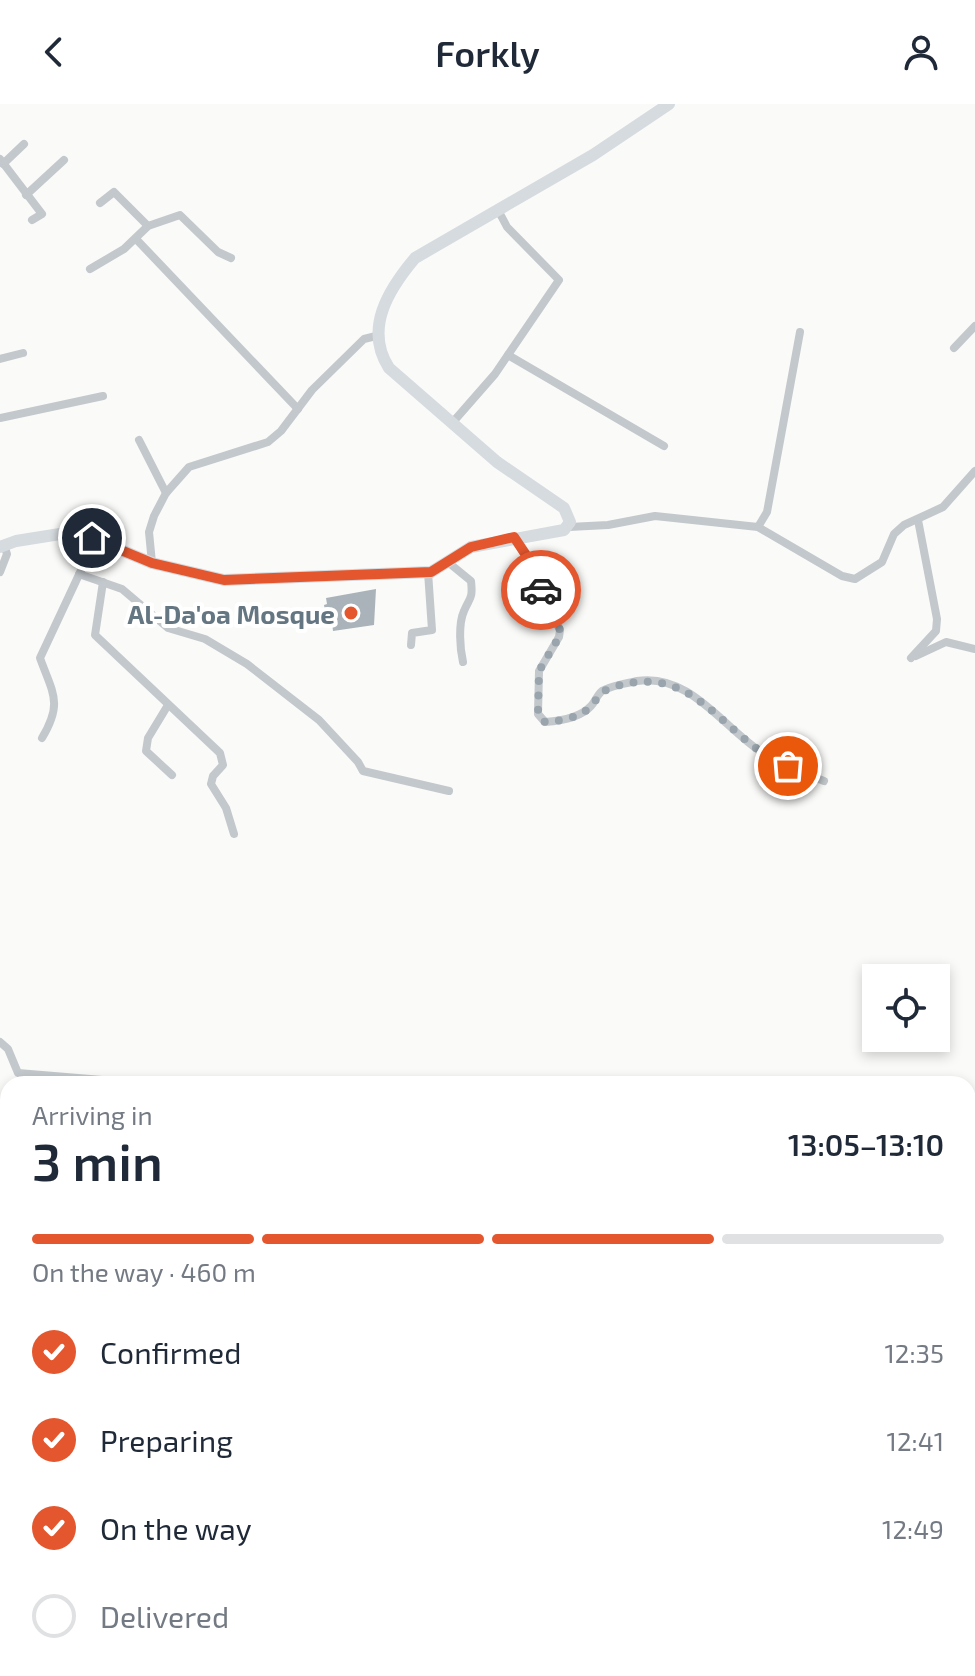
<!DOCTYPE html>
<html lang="en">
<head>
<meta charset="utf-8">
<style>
	body { margin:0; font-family:"Exo 2",sans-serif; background:#f2f2f3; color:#1f2937; height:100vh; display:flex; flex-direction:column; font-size:30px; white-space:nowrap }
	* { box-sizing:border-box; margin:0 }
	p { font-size:26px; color:#747a83 }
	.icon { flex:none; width:44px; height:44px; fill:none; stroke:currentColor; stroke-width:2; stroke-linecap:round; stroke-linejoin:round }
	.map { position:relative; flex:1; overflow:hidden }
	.drawer { position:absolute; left:0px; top:972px; width:976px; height:600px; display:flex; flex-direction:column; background:#fff; border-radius:24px 24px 0 0; box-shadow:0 4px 12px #0003 }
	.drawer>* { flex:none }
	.controls { position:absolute; left:862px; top:860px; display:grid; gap:16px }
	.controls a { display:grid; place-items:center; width:88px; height:88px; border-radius:0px; background:#fff; box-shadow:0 4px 12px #0003; font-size:40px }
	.pin { position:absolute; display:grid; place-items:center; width:68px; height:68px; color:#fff; margin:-34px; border:4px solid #fff; border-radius:50%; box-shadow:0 2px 8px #0007 }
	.courier { position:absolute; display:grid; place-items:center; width:80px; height:80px; margin:-40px; border:6px solid #e4572e; border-radius:50%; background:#fff; color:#222; box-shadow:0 2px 10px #0007 }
	.summary em { font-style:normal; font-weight:600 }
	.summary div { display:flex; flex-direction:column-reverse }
	.summary { display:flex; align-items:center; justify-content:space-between; height:136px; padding:0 32px }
	h1 { font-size:52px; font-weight:600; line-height:60px }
	.bar { display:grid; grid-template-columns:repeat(4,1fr); gap:12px 8px; align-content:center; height:96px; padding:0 32px }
	.bar i { height:10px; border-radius:6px; background:#e0e1e3 }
	.bar .selected { background:#e4572e }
	.bar p { grid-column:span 4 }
	ol { padding:0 32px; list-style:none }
	li { display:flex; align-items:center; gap:24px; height:88px }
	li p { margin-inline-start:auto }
	li .icon { padding:8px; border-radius:50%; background:#e4572e; color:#fff; stroke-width:4 }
	li:last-child { color:#747a83 }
	li i { width:44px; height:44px; border:4px solid #e0e1e3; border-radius:50% }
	header { display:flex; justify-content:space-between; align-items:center; height:104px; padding:0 32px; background:#fff; font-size:36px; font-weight:600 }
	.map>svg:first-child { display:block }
	.building { fill:#aab3b9 }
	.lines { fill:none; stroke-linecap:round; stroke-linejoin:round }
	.street { stroke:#c3c8cc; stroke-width:8 }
	.secondary { stroke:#d6dbdf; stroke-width:12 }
	.done { stroke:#99a4ac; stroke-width:8; stroke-dasharray:0 14.4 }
	.route { stroke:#e4572e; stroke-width:10 }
	.poi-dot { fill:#e4572e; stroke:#fff; stroke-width:3 }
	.labels { text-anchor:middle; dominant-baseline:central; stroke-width:8; stroke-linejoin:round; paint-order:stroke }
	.poi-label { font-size:26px; font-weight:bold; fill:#657683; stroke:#fff; text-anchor:end }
</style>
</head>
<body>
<header><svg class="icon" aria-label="back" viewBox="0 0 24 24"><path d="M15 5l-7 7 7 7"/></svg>Forkly<svg class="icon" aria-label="person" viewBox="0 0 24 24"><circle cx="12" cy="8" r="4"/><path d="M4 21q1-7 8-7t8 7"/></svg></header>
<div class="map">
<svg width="975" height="1572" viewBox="0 0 975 1572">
	<rect width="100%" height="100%" fill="#fafaf8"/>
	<!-- building -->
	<polygon class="building" points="376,485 374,521 333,527 332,518 327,518 324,501 327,500 326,494"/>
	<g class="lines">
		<!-- street -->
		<g class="street">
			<polyline points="0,55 42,110 32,116"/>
			<polyline points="3,60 24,40"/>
			<polyline points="26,91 64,56"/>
			<polyline points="100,99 114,88 148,122"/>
			<polyline points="136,135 298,305"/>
			<polyline points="90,165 124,145 148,122 180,111 218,148 231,154"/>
			<polyline points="954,244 975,222"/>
			<polyline points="508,251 664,342"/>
			<polyline points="0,255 23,249"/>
			<polyline points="0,314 103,292"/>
			<polyline points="453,318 495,270 559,176 507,123 498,106"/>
			<polyline points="139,336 166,389"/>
			<polyline points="569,423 608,421 655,412 758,423 842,472 855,475 882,458 894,430 904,421 943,403 975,367"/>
			<polyline points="758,423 767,408 800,228"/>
			<path d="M514,434c20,29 31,60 46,92l-1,7 -20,34 -1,43 7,8c15,-1 35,-4 46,-16 4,-4 6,-11 11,-15 8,-5 25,-8 35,-10 51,-8 84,43 120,68 20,15 44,23 67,32"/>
			<polyline points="152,459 149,428 154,412 166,389 189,363 268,338 281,327 312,286 364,235 376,232"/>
			<path d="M449,459l22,18c2,18 -1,16 -7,30 -6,13 -4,38 -1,51"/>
			<polyline points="0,468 7,450 4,441"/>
			<polyline points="79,470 122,485 168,524 205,535 247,560 319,616 358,658 363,667 449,687"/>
			<polyline points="103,478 95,531 220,649 223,661 213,672 211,680 226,704 234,730"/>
			<polyline points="411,541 412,529 432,526 428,468"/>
			<polyline points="916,552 946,538 975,545"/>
			<polyline points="911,554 936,527 937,515 918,416"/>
			<polyline points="168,601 148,634 146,647 172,671"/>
			<path d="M42,634c21,-35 11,-44 -2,-80l51,-109 1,-11"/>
			<polyline points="0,938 8,945 18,969 114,977 119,980"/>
			<polyline points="0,1068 8,1071"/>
			<polyline points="968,1261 975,1258"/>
			<polyline points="0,1317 8,1316"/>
			<polyline points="968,1517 975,1495"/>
			<polyline points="624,1564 626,1572"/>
			<polyline points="709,1564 712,1572"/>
			<polyline points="65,1572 66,1564"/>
			<polyline points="950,1572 953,1564"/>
		</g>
		<!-- secondary -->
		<g class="secondary">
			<path d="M0,443l16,-6 44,-7 32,4 60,25 72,17 207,-8 40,-25 93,-17 6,-8 -6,-14 -67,-46 -108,-94c-25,-39 -1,-78 26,-110l178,-103 76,-51"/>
			<polyline points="968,1318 975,1316"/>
			<polyline points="0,1371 8,1368"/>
			<polyline points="853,1564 880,1572"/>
		</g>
	</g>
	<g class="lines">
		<!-- done -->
		<path class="done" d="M541,486l19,40 -1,7 -20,34 -1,43 7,8c15,-1 35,-4 46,-16 8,-9 8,-14 22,-19 69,-21 94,24 143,61 9,7 21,12 32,18"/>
		<!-- route -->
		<polyline class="route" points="92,434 152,459 224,476 431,468 471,443 514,433 534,463 541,486"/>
	</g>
	<!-- markers -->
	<circle class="poi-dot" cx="351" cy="509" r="8"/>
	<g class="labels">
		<!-- poi labels -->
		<g class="poi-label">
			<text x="335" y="509">Al-Da'oa Mosque</text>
		</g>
	</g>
</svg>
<div class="controls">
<a><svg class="icon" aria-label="locate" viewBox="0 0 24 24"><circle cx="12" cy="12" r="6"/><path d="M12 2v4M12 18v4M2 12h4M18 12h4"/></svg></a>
</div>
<div class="pin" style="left:788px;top:662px;background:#ea580c"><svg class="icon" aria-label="bag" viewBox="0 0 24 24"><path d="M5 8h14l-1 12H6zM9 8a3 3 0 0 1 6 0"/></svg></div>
<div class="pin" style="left:92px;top:434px;background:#1f2937"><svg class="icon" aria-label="home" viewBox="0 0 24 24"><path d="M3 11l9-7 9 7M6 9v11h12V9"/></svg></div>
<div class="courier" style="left:541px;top:486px"><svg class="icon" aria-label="car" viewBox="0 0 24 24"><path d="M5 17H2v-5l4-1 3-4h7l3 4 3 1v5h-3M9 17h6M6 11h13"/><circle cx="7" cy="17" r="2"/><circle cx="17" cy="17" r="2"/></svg></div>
<section class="drawer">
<div class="summary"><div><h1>3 min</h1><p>Arriving in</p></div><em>13:05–13:10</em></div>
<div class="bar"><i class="selected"></i><i class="selected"></i><i class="selected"></i><i></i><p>On the way · 460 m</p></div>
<ol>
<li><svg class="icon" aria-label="check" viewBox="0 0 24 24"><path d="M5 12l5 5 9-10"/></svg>Confirmed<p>12:35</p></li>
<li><svg class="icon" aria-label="check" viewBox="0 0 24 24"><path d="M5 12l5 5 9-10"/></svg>Preparing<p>12:41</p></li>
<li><svg class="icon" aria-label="check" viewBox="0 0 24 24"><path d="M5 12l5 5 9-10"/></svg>On the way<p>12:49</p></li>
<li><i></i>Delivered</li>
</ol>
</section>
</div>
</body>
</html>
